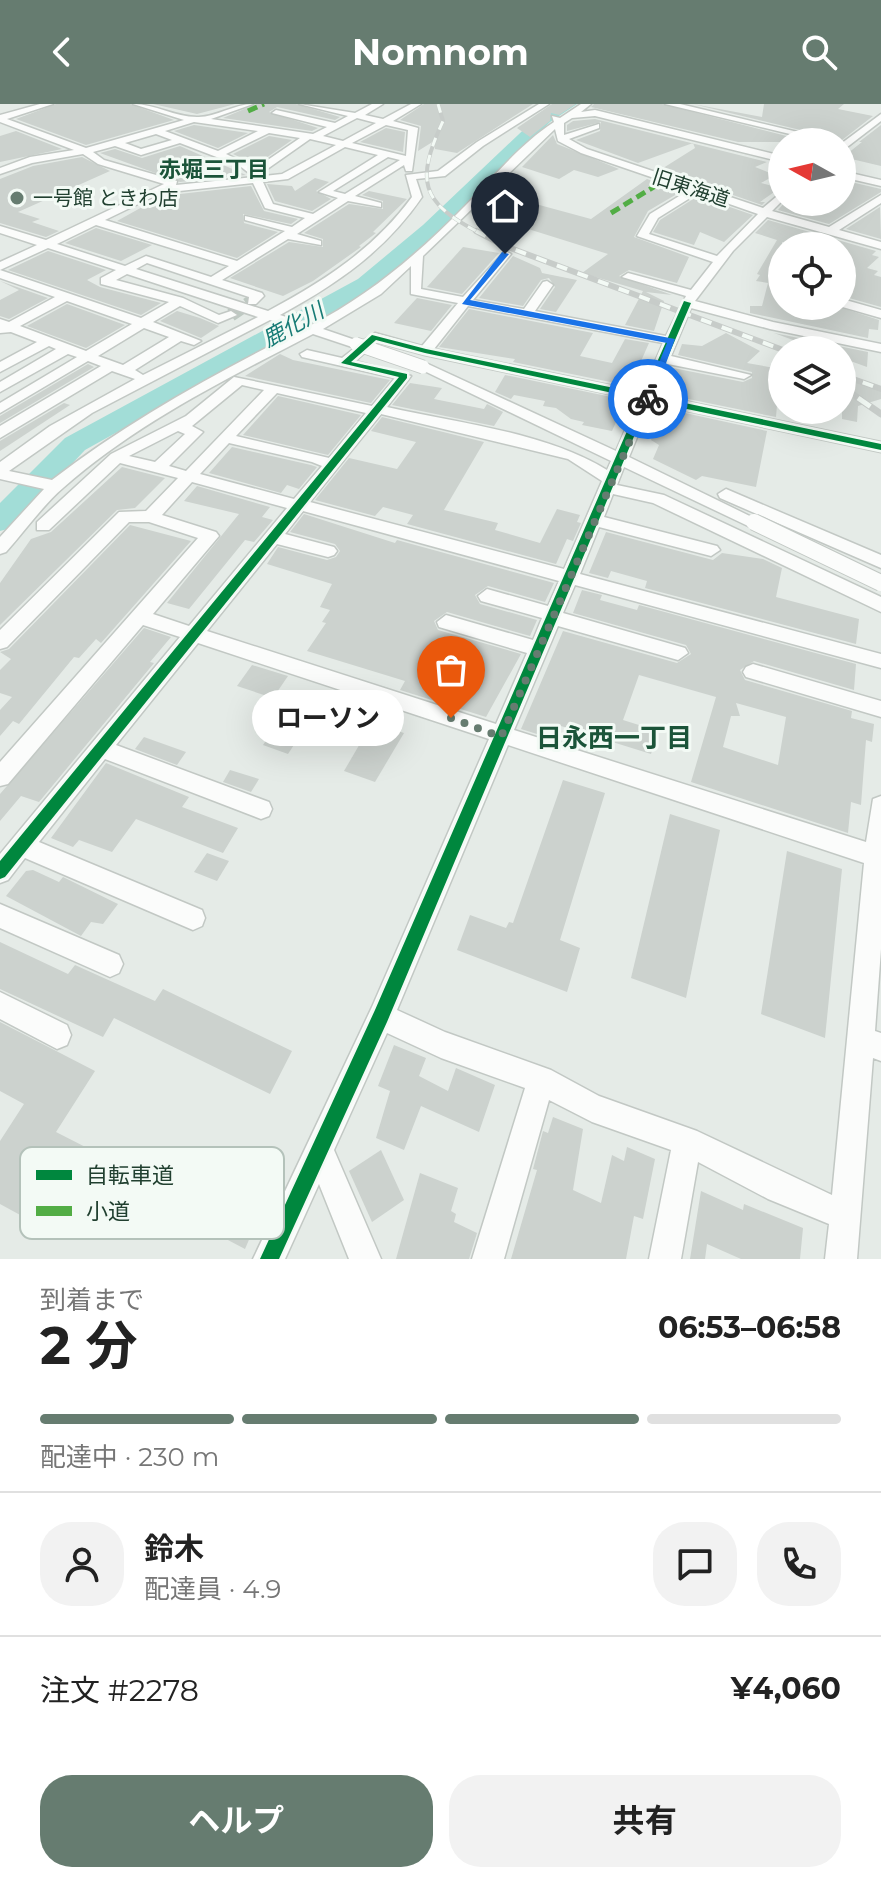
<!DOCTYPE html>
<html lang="ja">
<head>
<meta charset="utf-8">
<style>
	body { margin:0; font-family:Montserrat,"Noto Sans JP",sans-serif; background:#f2f2f2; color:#222; height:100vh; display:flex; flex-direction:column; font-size:30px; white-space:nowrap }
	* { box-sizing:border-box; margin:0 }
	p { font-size:26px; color:#767676 }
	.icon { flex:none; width:44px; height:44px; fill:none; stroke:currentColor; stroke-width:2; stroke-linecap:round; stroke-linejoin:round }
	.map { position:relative; height:1155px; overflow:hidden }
	.details { display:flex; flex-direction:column; background:#fff; flex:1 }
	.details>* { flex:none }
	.needle { width:52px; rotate:278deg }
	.tools { position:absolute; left:768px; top:24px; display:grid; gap:16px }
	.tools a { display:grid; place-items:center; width:88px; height:88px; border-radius:50%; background:#fff; box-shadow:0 8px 32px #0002; font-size:40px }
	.pin { position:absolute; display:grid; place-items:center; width:68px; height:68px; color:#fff; margin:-82px -34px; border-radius:50% 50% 50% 0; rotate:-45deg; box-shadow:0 0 8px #0007 }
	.pin .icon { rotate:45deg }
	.courier { position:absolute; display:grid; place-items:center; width:80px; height:80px; margin:-40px; border:6px solid #1a73e8; border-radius:50%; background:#fff; color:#222; box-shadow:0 2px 10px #0007 }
	.bubble { position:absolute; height:56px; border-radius:28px; background:#fff; box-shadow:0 8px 32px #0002; font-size:26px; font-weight:700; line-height:56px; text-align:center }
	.summary em { font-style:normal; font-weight:700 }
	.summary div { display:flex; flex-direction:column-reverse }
	.summary { display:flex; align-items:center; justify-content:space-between; height:136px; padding:0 40px }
	h1 { font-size:52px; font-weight:700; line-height:60px }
	.bar { display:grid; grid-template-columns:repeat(4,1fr); gap:12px 8px; align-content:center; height:96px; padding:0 40px }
	.bar i { height:10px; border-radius:6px; background:#e0e0e0 }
	.bar .current { background:#667c70 }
	.bar p { grid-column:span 4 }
	.line { display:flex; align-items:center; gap:20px; padding:0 40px; border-top:2px solid #e0e0e0 }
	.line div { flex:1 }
	.round { display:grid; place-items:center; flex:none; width:84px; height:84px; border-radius:32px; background:#f2f2f2 }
	.action { display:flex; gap:16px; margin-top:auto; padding:16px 40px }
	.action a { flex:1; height:92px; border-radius:32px; background:#667c70; color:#fff; font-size:32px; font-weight:700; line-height:92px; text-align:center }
	.action a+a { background:#f2f2f2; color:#222 }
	header { display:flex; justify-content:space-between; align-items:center; height:104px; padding:0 40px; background:#667c70; color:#fff; font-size:36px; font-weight:700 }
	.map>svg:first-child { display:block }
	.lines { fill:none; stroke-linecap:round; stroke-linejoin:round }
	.river { fill:#a2ddd7; fill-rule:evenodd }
	.building { fill:#ccd2ce; fill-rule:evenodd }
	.minor-tunnel { stroke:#bec9c2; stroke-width:13; stroke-dasharray:13 6; stroke-linecap:butt }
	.minor-casing { stroke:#c2c8c4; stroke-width:3 }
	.minor { fill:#fbfcfb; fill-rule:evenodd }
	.rail-far2-casing { stroke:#c7ccc9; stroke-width:4 }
	.rail-far1-casing { stroke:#c7ccc9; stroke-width:6 }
	.rail-casing { stroke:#c7ccc9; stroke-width:7 }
	.rail-far2 { stroke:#f3faf5; stroke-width:3; stroke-dasharray:9; stroke-linecap:butt }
	.rail-far1 { stroke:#f3faf5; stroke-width:4; stroke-dasharray:11; stroke-linecap:butt }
	.rail { stroke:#f3faf5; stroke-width:5; stroke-dasharray:15; stroke-linecap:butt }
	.minor-bridge-far1-casing { stroke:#c2c8c4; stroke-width:15; stroke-linecap:butt }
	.minor-bridge-casing { stroke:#c2c8c4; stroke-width:18; stroke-linecap:butt }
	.minor-bridge-far1 { stroke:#fbfcfb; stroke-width:13 }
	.minor-bridge { stroke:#fbfcfb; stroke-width:16 }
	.quiet { stroke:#52ad45; stroke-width:5; stroke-dasharray:10 5; stroke-linecap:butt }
	.cycleway-casing { stroke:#f3faf5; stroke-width:5 }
	.cycleway { fill:#00873e; fill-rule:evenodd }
	.route { fill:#1a73e8 }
	.done { stroke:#667c70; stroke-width:8; stroke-dasharray:0 14.4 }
	.poi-dot { fill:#667c70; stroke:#f3faf5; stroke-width:3 }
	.labels { text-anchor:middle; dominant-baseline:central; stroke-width:6; stroke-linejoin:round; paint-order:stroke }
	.far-street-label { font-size:20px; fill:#214030; stroke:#f3faf5 }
	.far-poi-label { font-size:20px; fill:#214030; stroke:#f3faf5; text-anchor:start }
	.far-neighbourhood-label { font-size:22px; font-weight:bold; fill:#1b5439; stroke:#f3faf5 }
	.far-water-label { font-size:22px; font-style:italic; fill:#167b75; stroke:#f3faf5 }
	.neighbourhood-label { font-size:26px; font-weight:bold; fill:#1b5439; stroke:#f3faf5 }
	.key { fill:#f3faf5; stroke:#b4c2ba; stroke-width:2 }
	.key-label { font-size:22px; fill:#214030 }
</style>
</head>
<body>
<header><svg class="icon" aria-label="back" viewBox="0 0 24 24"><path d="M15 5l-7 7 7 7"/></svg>Nomnom<svg class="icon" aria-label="search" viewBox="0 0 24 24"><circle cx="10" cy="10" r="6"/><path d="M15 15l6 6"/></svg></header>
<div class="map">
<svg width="881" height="1155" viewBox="0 0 881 1155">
	<rect width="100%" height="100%" fill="#e5ebe7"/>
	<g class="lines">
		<!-- river -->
		<polygon class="river" points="558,0 577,0 550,18 437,129 374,185 85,346 11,424 0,427 0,399 65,334 358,175 423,121 538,12"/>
	</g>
	<!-- building -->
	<g class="building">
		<polygon points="56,0 130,0 174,16 86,41 16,15"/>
		<polygon points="153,0 235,0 197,10"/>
		<polygon points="256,0 296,0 340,13 335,16 277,3 269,8 318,24 312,27 223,14"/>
		<polygon points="424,0 533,0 457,49 435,45 434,37 418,47 421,22 400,16"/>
		<polygon points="552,0 576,0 559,11 551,9 550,17 530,33 517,24"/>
		<polygon points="594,0 662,0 810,38 738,38 591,3"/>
		<polygon points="693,0 762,13 764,0 844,0 838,5 873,12 842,36"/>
		<polygon points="595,15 767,58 755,63 775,71 761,79 780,84 760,98 765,98 762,101 660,66 695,44 693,39 638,59 576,36 600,27 601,18 567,27 567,21 573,17"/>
		<polygon points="194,21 248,29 218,44 174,27"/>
		<polygon points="881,21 881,62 843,53 862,38 859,38"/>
		<polygon points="386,24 405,28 403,48 360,38"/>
		<polygon points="16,27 62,45 0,58 0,32"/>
		<polygon points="553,31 557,40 619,65 598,73 574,66 559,75 522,63"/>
		<polygon points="269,32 292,36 256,61 233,50"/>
		<polygon points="180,42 246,71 180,78 100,49 115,45 142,54"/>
		<polygon points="82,53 110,67 18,108 40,115 32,118 59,127 46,133 0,119 0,75 33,62"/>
		<polygon points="315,74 329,78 316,87 331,95 312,107 275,97 267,80 292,82 295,87"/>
		<polygon points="647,75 682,87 648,107 634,133 689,153 677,179 629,166 619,172 672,191 646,188 664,197 654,227 625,221 643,187 582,169 608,150 525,124 493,119 477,111 504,87 535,97 532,99 591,115"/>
		<polygon points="842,76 881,85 881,88 829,120 778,106 785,98 842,98"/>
		<polygon points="251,82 264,107 298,115 291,120 243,110 244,119 278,128 237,154 117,117 162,92"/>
		<polygon points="369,87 407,95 373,128 376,129 359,142 361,143 313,177 283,192 230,174 289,138 323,143 323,135 304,129 349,100 383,105 383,97 362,91"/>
		<polygon points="698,92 753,111 724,138 700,128 694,141 653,128 660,116"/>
		<polygon points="880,103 881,135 846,125"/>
		<polygon points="768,116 876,147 872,151 879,153 867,164 878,167 874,171 881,173 881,203 842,192 842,142 801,142 782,138 782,174 771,181 782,188 782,202 836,202 879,216 878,226 869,225 868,234 750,209 750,202 762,202 768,179 756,177 760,171 757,170 777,136 755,129"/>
		<polygon points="96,124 152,141 121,157 65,139"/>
		<polygon points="463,143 499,149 462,190 427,183"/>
		<polygon points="48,147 106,166 87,176 100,183 161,199 141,211 8,166"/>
		<polygon points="513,152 540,164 542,169 577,176 556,208 540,205 555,183 549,174 541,176 523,202 479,194"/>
		<polygon points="0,177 48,194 9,215 0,212 0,196 19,186"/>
		<polygon points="417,194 452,201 431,227 394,219"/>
		<polygon points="67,200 125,221 86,244 27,222"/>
		<polygon points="469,205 593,229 580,252 612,259 625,235 649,239 630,282 513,258 515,255 439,243"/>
		<polygon points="177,207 200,214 219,222 201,234 160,217"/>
		<polygon points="726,229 760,247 747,259 780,265 776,313 664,290 673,264 743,278 752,274 752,268 678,251 682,240 702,242"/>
		<polygon points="774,229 868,248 867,263 842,254 842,246 820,246"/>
		<polygon points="280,250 293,256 390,276 371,299 245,272"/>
		<polygon points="88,260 94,263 0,319 0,312"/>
		<polygon points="505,271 626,296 612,327 582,321 584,318 571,315 556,304 543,302 545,297 514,291 511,295 495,288"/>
		<polygon points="842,276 881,283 881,295 858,302 857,318 842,315"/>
		<polygon points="410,279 442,284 434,295 484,305 487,300 503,308 494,322 392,301"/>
		<polygon points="278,292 361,311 328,351 243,331"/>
		<polygon points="64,299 70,301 0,347 0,337"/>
		<polygon points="662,304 767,327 756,383 702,372 696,376 653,355 659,341 651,336"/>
		<polygon points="382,313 484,338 444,406 498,419 495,426 540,439 557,405 580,411 577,418 581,419 573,437 567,435 556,460 407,420 413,411 383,403 375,412 315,396 349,354 397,365 416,338 371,327"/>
		<polygon points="232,343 311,361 317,363 299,385 287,381 281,389 209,369"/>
		<polygon points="122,363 165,374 135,404 117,406 0,521 0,479 31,435 51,428"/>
		<polygon points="197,382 270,403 262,413 273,416 254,438 245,436 189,505 167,499 239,410 184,397"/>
		<polygon points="304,410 395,439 397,436 554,479 545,498 488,482 475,491 480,500 537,516 530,532 447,508 434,517 438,526 521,550 486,613 400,586 405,577 307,547 326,519 322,518 330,506 320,503 332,480 267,460 278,443 327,456 336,453 340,447 335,440 290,428"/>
		<polygon points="130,421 191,437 101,539 96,535 79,554 74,553 19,620 13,617 0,632 0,606 12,593 0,589 0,566 11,555 0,548 9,545"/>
		<polygon points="606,428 713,456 722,449 763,455 782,464 776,493 859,515 856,540 645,484 647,477 611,467 608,474 589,469"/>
		<path d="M582,486l20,5 -2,5 37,10 2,-5 217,59 -2,26 -100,-29 -14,9 5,10 107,31 -1,7 23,6 -2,18 -6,-2 -5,65 -10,-3 -3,31 -157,-51 25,-85 -77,-22 -16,45 35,11 -7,23 -90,-28 -5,14 -35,-11 42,-98 114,32 14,-9 -5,-9 -113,-32zM736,599l50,14 -8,48 -55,-18 8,-31h9z"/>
		<polygon points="144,524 171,533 150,558 154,559 39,698 21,692 0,717 0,690"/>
		<polygon points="252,561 288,572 273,594 237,582"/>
		<polygon points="287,605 312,613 288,650 263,641"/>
		<polygon points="372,619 404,629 375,678 344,667"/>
		<polygon points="144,633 186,648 177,661 135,645"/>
		<polygon points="106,659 189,693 182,703 238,724 223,749 136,715 112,748 79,736 73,743 51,734"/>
		<polygon points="230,666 259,675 251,688 223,678"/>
		<polygon points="563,676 605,689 560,836 580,844 567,888 457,846 470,811 506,824 509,818 513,819"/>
		<polygon points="670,710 720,726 686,894 631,874"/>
		<polygon points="787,747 842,765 825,934 761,910"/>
		<polygon points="207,749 229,757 217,777 194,768"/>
		<polygon points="33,766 59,778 63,773 118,800 103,820 91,818 81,832 6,792 26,767"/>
		<polygon points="0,838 68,870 75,861 155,897 163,885 292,947 270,990 114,914 103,933 0,885"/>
		<polygon points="0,918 95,967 56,1028 107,1054 110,1050 254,1124 245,1145 188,1115 191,1110 135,1080 130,1089 91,1068 55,1130 0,1100 0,1037 24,1000 0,987"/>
		<polygon points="394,941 426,954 419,972 448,987 456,964 495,981 479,1028 421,1002 404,1046 376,1034 390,987 378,982"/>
		<polygon points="553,1013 583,1025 573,1086 601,1099 612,1051 624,1057 627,1043 655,1055 643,1115 634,1112 626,1155 511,1155 537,1066 533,1065 543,1027 548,1029"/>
		<polygon points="381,1046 404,1096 372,1118 349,1067"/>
		<polygon points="420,1069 458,1084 451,1107 456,1110 454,1118 477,1129 469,1155 396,1155"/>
		<polygon points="701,1087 743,1106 744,1100 803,1124 800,1155 741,1155 707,1140 705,1155 690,1155"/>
	</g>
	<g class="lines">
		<!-- minor-tunnel -->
		<polyline class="minor-tunnel" points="231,211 252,197"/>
		<defs>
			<g id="minor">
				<path d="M40,0h13l-46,15 79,29 98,-28 -51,-16c22,0 42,13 64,13 17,1 37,-13 56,-13l-42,15 102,15 14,-7 -55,-14 4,-3 59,13 13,-7 -49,-12 56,9 17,-9h11l-18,11 18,4 28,-15h10l-28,17 25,7 -6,43h-6l-2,-6 -49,31 26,7v4l-33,-6 -51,33 24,7v4l-33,-6 -66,41 40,13 2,3 -8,8h-8l1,-7 -102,-34 -11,6 132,42c56,-30 106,-62 144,-114l-6,-22 32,-4 39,-29 62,-38h10l-66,42 -38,30 -29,3 6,18c-37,54 -85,87 -142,118l31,10c58,-29 109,-73 154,-119 29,-29 55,-62 89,-84l-2,-6 8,2 21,-14h10l-10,8 14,-2 187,46v6l-187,-46 -23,2 -8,5v12l35,-11v4l-30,11 18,10 176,59 19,-16v9l-10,10 57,16 52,-32v8l-42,27 42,12v7l-114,-32 -34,34 -38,50 78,21 108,22v8l-111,-23 -79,-21 -20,48 80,19 -7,4 -76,-15 -13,31 226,47v10l-230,-49 -22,54 133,65 -8,6 -6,-2 -124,-59 -7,18 47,10 217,102v15l-228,-109 -40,-9 -9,23 113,29 3,4 -9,6 -112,-29 -19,47 301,80v14l-306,-83 -12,28 122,35 3,5 -10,7 -120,-34 -44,104 352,112 7,-43 8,-3v153l-6,82 6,2v28l-8,-3 -16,201h-32l4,-35 -61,-25 -70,-37 -17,97h-32l22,-109 -79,-28 -43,-22 -45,159h-32l53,-171 -84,-30 -54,-25 -53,117 47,109h-32l-30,-75 -34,75h-32l119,-252 117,-268 -291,-96 -82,102 153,57 3,7 -3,7 -8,3 -156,-60 -66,83 163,68 3,8 -3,8 -9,4 -168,-72 -17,22 -8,3v-29l180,-217 -37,-12 -135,159 -8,2v-24l198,-224 -49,-16h-20l-122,125 -7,2v-19l119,-118 27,-1 32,-33 -58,-15 -71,67h-12v-8l74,-68 75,-38 48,-39 138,29 23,-28 -93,-21 -2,-3 7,-4 35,8 13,-10 -42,-14c-85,44 -178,90 -250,154 -21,18 -38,43 -57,64l-6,2v-17l44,-48 -44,-10v-17l50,-36 85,-47 -23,-8 -112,67v-12l101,-60 -13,-5 -88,52v-10l77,-46 -9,-3 -68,38v-10l56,-33 -7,-3 -49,26v-10l37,-20 -26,-10 -11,1v-14l9,3 46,-25 -55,-19v-16l37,-17 -37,-12v-7l46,14 118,-56 -66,-20 -15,-10 -51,9 -32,11v-6l30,-11 44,-7 -74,-28v-7zM357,14l19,5 -33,18 -20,-5zM194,18l64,9 -40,20 -53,-20zM386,21l22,5 -2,26 -54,-13zM555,25l3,12 23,12 108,37 -39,24 -13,22 76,26 -22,28 -63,-17 -6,4 64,19 -20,40 -131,-25 18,-26 -6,-4 -4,1 -19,27 -51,-9 38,-46 -6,-3 -42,46 -42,-8 2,-33zM269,29l31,5 -44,30 -30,-14zM156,30l16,6 -31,9 -16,-6zM310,35l26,6 -54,29 -18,2 -1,-4zM180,39l60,23 14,11 -78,8 1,-4 -73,-21 -11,-8 22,-6 26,9zM345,43l33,8 -59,37 19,6 -25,16 -40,-10 -10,-22 25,-3zM388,53l12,3 -55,34 -12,-3zM253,79l12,25 40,10 -13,9 -47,-11v4l40,11 -48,30 -132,-41 56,-27zM698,89l60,21 -41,42 -68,-22 9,-16zM96,121l133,41 -18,11 -65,-21 -21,10 -68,-22zM48,144l68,22 -15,8v6l68,18 -28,16 -141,-48zM411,162v28l47,9 -36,43 -47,-13 -14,9 -38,-13 58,-35zM127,170l131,43 -115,58 -8,-5 46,-29 13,4 7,-4 -48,-19 27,-16 38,17 19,-8 -6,-4 -12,4 -36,-17 -67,-18zM67,197l65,23 -46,27 -66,-25zM468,202l195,37 -21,49 -208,-43zM270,216l31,10c-87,44 -173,91 -249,150l-43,-9 83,-58zM144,224l25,9 -46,28 -25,-9zM377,238l48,13 213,45 -22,51 -188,-87 -12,3 195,94 -4,9c-62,-38 -149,-47 -220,-63l24,-31 -56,-15zM242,281l22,5 -78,81 -17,-5 34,-34 -11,-6zM277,289l89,20 -37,45 -93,-22zM381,310l187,45 34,22 -38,88 -254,-67zM178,327l7,3 -30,28 -26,-6zM229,339l83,19 10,4 -28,33 -94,-25zM192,378l95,26 -98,118 -36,-12 66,-78 -3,-4 -54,-17zM303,407l256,70 -11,25 -61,-17 -9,7 3,5 61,17 -9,22 -87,-25 -9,7 2,5 88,26 -31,71 -289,-93 70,-87 51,13 6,-2 3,-4 -3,-4 -49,-13zM508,641l356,118 -32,332 -135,-64 -98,-35 -48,-26 -106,-38 -48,-22z"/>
				<polygon points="665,0 680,0 840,38 823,38"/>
				<polygon points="881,10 881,17 842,47 842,39"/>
				<polygon points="842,67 881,76 881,82 842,73"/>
				<polygon points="780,176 782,177 782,185 774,180"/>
				<polygon points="842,195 881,206 881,214 839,202 842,202"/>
				<polygon points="726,385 881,451 881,464 720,394 718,390"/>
				<polygon points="753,560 881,597 881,613 746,573 743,568 746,563"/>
				<polygon points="0,800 119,851 123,860 119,869 110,873 0,824"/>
				<polygon points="0,888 67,921 71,931 67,941 57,945 0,915"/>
			</g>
		</defs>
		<!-- minor casing -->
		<use href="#minor" class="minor-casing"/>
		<!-- minor -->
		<use href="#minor" class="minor"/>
		<defs>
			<path id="rail-far2" d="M438,0l5,17c-27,59 -24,81 37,112"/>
			<g id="rail-far1">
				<polyline points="476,127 505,142 783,246"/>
				<polyline points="842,271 881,285"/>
				<polyline points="842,282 861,296"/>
			</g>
			<polyline id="rail" points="858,294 881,310"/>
		</defs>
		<!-- rail-far2 casing -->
		<use href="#rail-far2" class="rail-far2-casing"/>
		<!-- rail-far1 casing -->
		<use href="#rail-far1" class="rail-far1-casing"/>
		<!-- rail casing -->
		<use href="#rail" class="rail-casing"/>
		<!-- rail-far2 -->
		<use href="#rail-far2" class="rail-far2"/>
		<!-- rail-far1 -->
		<use href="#rail-far1" class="rail-far1"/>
		<!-- rail -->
		<use href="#rail" class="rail"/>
		<defs>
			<polyline id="minor-bridge-far1" points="356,240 423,263"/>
			<polyline id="minor-bridge" points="754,418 881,479"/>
		</defs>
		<!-- minor-bridge-far1 casing -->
		<use href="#minor-bridge-far1" class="minor-bridge-far1-casing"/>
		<!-- minor-bridge casing -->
		<use href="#minor-bridge" class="minor-bridge-casing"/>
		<!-- minor-bridge-far1 -->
		<use href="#minor-bridge-far1" class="minor-bridge-far1"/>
		<!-- minor-bridge -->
		<use href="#minor-bridge" class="minor-bridge"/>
		<!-- quiet -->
		<g class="quiet">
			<polyline points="248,7 264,0"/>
			<polyline points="611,109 665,76"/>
		</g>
		<defs>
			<polygon id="cycleway" points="684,197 691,199 651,292 881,340 881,346 649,297 387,918 279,1155 260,1155 375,906 641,295 425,249 376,236 351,258 407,270 407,274 5,773 0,775 0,757 399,273 341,259 372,231 426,245 643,290"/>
		</defs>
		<!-- cycleway casing -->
		<use href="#cycleway" class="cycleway-casing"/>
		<!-- cycleway -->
		<use href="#cycleway" class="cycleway"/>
	</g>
	<!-- route -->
	<polygon class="route" points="502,148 509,150 470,196 675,235 652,297 644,295 667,239 462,200"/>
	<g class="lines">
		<!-- done -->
		<polyline class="done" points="451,614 501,633 648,295"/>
	</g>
	<!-- markers -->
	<circle class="poi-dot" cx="17" cy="94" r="8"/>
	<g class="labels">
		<!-- far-street labels -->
		<g class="far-street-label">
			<text transform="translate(691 84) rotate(18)">旧東海道</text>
		</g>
		<!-- far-poi labels -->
		<g class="far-poi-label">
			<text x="33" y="94">一号館 ときわ店</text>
		</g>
		<!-- far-neighbourhood labels -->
		<g class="far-neighbourhood-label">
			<text x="214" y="65">赤堀三丁目</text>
		</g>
		<!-- far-water labels -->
		<g class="far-water-label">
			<text transform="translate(293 221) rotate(-29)">鹿化川</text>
		</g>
		<!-- neighbourhood labels -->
		<g class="neighbourhood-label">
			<text x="614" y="634">日永西一丁目</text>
		</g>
	</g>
	<!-- legend -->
	<rect x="20" y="1043" width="264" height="92" rx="12" class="key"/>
	<rect x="36" y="1066" width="36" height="10" fill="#00873e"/>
	<rect x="36" y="1102" width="36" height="10" fill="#52ad45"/>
	<g class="key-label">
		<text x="86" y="1079">自転車道</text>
		<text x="86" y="1115">小道</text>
	</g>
</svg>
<div class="tools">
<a><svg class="needle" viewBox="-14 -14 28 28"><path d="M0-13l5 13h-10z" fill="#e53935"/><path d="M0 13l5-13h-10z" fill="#767676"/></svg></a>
<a><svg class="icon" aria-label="locate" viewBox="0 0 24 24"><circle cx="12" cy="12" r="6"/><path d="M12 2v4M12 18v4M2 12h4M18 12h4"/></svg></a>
<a><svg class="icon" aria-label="layers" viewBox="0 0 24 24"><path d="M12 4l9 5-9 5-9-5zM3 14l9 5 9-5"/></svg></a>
</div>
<div class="pin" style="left:451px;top:614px;background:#ea580c"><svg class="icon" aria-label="bag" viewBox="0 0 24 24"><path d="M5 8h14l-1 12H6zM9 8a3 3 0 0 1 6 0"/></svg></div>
<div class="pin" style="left:505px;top:150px;background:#1f2937"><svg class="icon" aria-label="home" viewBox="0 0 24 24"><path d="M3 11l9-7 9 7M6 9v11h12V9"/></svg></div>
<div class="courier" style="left:648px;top:295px"><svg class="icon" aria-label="bike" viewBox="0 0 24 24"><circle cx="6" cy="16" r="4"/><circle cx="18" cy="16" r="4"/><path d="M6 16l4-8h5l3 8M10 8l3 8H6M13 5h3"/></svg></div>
<div class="bubble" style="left:252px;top:586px;width:152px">ローソン</div>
</div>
<section class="details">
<div class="summary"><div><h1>2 分</h1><p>到着まで</p></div><em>06:53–06:58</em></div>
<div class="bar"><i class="current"></i><i class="current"></i><i class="current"></i><i></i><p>配達中 · 230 m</p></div>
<div class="line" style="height:144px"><a class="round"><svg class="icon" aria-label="person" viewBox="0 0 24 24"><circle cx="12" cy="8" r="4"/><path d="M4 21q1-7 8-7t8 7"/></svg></a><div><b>鈴木</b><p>配達員 · 4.9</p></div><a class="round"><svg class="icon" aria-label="chat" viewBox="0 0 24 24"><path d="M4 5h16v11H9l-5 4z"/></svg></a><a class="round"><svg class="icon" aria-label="phone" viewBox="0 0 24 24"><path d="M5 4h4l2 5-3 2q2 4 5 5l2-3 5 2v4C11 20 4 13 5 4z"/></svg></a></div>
<div class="line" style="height:104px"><div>注文 #2278</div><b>¥4,060</b></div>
<div class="action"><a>ヘルプ</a><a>共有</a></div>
</section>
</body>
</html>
